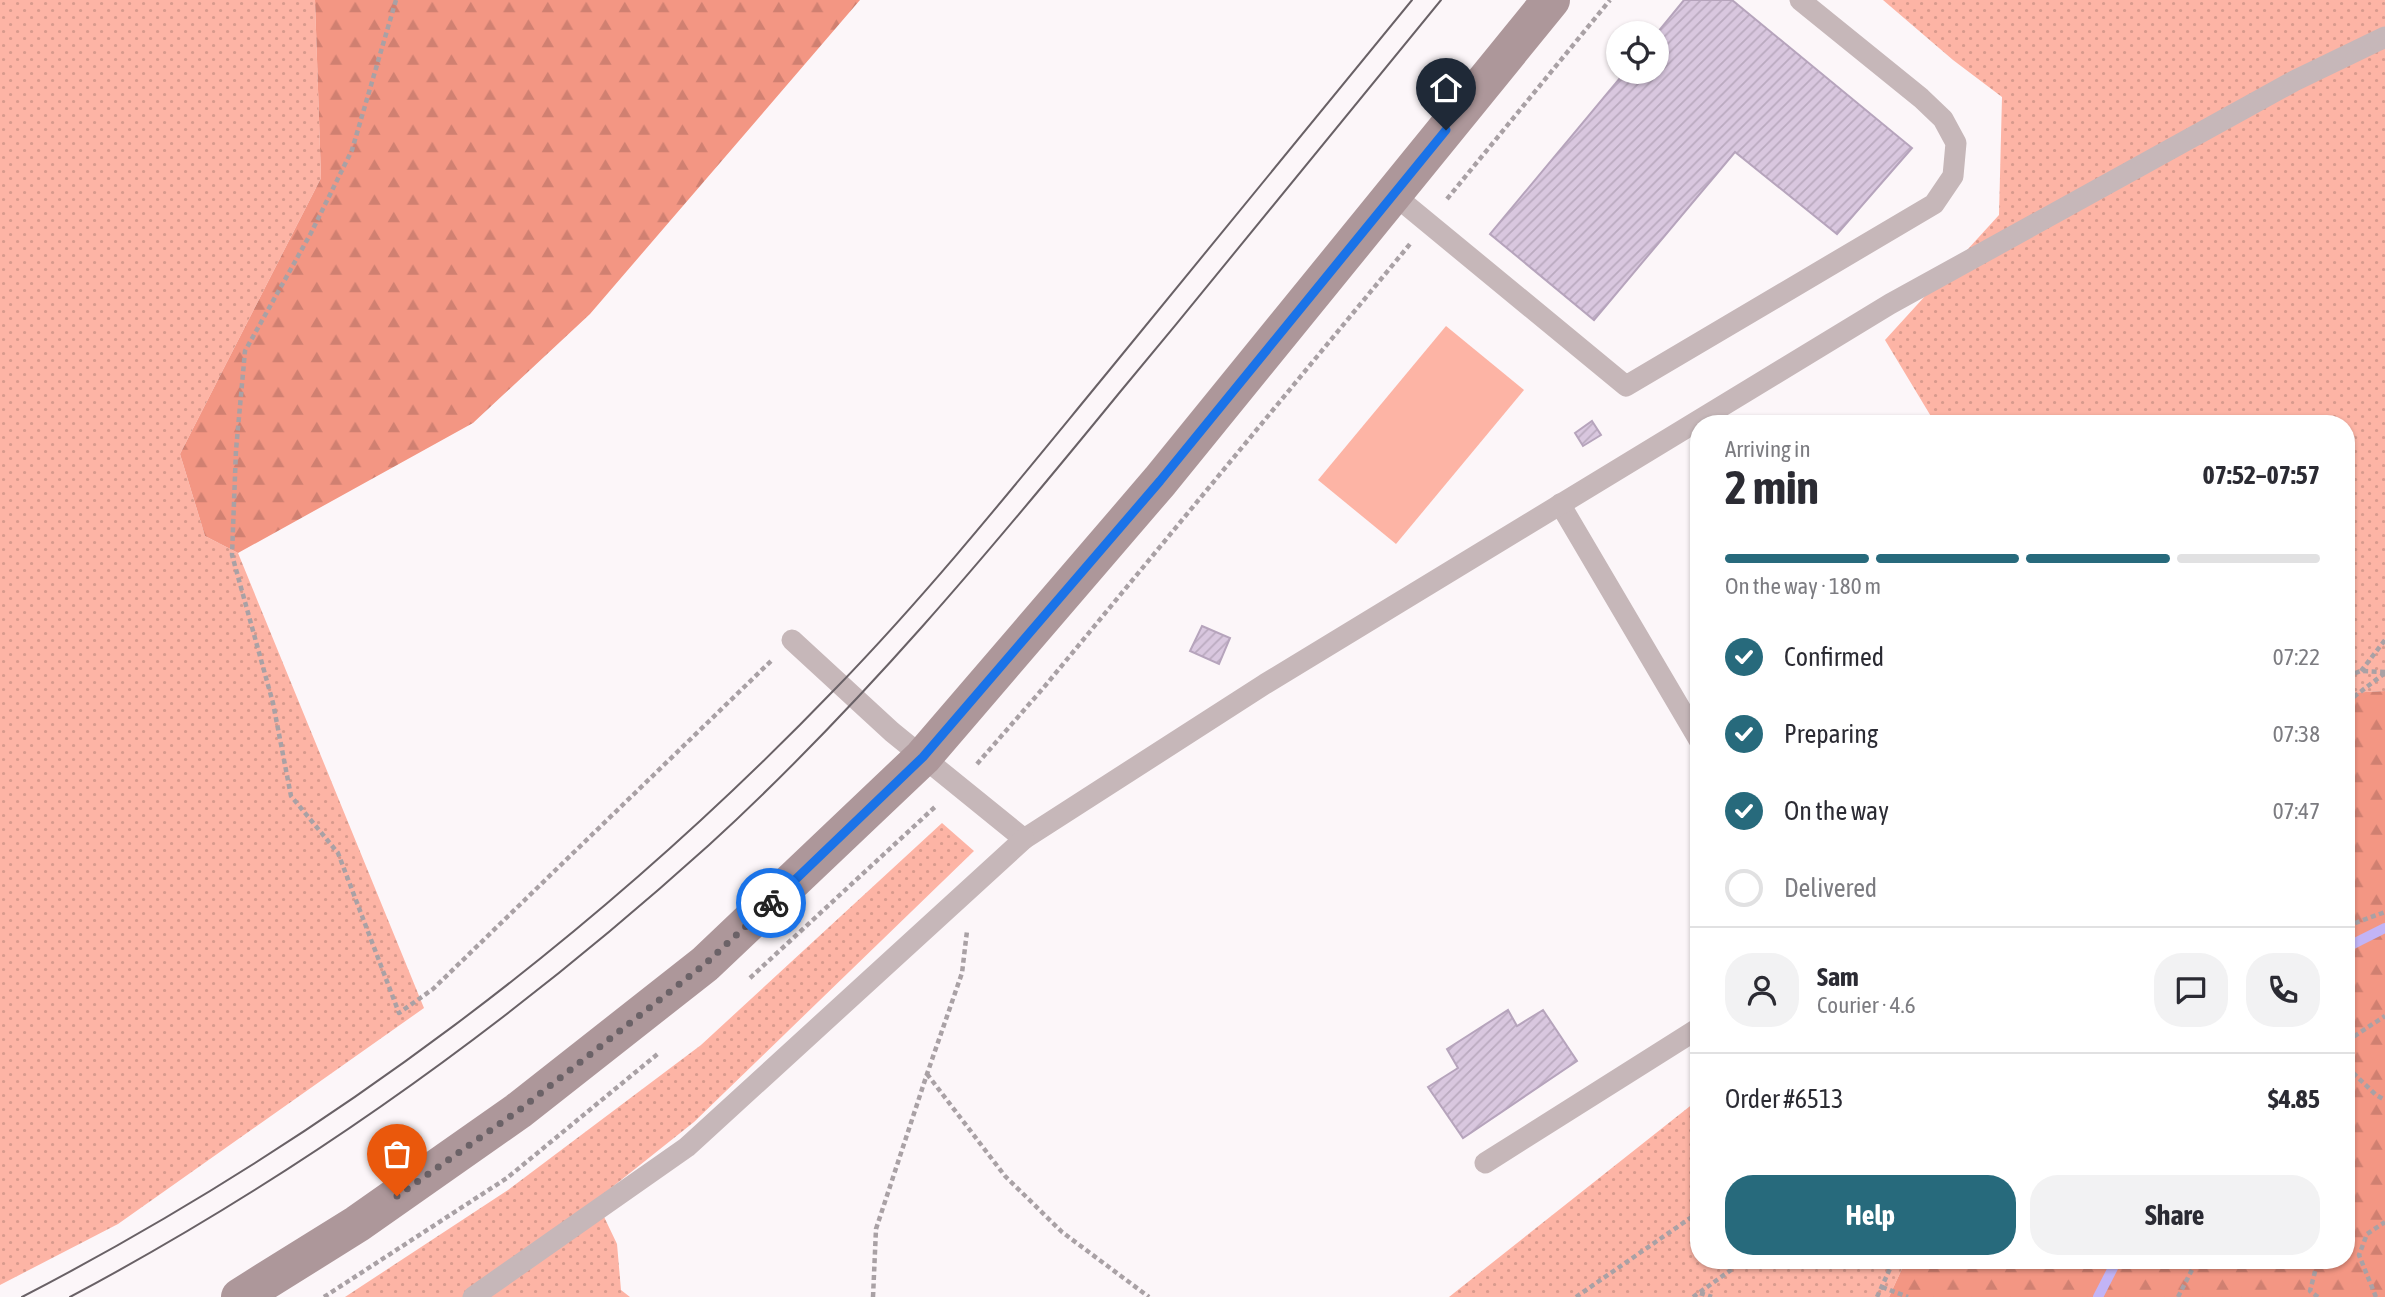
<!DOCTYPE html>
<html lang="en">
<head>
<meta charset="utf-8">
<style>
	body { margin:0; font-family:"Asap Condensed",sans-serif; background:#f2f2f3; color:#2b2b33; height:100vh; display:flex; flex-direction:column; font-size:26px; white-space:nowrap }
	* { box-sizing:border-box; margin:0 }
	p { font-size:23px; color:#7c7c81 }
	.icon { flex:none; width:38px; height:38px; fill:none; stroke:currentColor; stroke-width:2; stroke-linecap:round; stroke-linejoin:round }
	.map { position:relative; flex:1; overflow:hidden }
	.side { position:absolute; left:1690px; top:415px; width:665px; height:854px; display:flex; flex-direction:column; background:#fff; border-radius:28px; box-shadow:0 2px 5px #0004 }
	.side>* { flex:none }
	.tools { position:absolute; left:1606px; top:21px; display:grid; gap:14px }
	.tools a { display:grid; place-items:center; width:63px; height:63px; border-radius:50%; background:#fff; box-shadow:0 2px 5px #0004; font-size:35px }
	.pin { position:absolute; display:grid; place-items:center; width:60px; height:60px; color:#fff; margin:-72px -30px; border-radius:50% 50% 50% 0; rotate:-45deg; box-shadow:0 0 7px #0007 }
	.pin .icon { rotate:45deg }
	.courier { position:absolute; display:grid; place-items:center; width:70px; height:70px; margin:-35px; border:5px solid #1a73e8; border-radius:50%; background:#fff; color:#222; box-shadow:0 2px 9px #0007 }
	.overview em { font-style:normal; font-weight:700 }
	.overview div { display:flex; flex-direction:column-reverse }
	.overview { display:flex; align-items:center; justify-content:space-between; height:119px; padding:0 35px }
	h1 { font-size:46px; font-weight:700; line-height:52px }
	.bar { display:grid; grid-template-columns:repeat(4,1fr); gap:10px 7px; align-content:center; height:84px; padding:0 35px }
	.bar i { height:9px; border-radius:5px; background:#e1e1e2 }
	.bar .active { background:#276a7c }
	.bar p { grid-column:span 4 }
	.line { display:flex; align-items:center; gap:18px; padding:0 35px; border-top:2px solid #e1e1e2 }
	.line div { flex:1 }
	.round { display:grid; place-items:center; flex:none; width:74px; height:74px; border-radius:28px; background:#f2f2f3 }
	ol { padding:0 35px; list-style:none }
	li { display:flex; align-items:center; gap:21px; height:77px }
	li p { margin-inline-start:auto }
	li .icon { padding:7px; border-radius:50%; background:#276a7c; color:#fff; stroke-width:4 }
	li:last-child { color:#7c7c81 }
	li i { width:38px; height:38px; border:4px solid #e1e1e2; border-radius:50% }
	.action { display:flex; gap:14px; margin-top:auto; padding:14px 35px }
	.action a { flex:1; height:80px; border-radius:28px; background:#276a7c; color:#fff; font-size:28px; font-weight:700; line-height:80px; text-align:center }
	.action a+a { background:#f2f2f3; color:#2b2b33 }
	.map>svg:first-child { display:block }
	.grass { fill:url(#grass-dots) }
	.forest { fill:url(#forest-firs) }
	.park { fill:#fdb4a5 }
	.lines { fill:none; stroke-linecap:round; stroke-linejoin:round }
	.stream { stroke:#c2b4f6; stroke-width:10 }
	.building { fill:url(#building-hatch); stroke:#b6a4bc; stroke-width:2 }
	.path { stroke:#a9a1a5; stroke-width:4.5; stroke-dasharray:5 3.5; stroke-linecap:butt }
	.service { stroke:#c6b7b9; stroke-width:21 }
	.secondary { stroke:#ad979a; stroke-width:38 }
	.tram { stroke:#696166; stroke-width:2 }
	.done { stroke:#6b6267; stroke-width:7; stroke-dasharray:0 12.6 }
	.route { stroke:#1a73e8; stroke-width:9 }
</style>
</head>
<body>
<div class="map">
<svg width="2385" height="1297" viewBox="0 0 2385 1297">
	<defs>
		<pattern id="grass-dots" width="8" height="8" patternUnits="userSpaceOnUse" patternTransform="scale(1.75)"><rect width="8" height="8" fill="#fdb4a5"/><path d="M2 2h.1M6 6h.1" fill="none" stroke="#d89a8d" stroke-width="1.8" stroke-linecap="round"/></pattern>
		<pattern id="forest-firs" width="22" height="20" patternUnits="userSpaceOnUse" patternTransform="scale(1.75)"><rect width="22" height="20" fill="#f39683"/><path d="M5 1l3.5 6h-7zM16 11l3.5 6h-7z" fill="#d08071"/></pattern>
		<pattern id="building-hatch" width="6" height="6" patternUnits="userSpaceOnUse" patternTransform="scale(1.75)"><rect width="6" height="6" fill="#d9c7df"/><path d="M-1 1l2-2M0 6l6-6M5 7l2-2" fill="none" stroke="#baaabf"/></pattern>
	</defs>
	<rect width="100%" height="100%" fill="#fcf6f9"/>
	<!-- grass -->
	<g class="grass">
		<polygon points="0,0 315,0 321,178 180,454 205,536 238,553 424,1008 118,1224 0,1285"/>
		<polygon points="1883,0 2385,0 2385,691 2347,693 2347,424 1935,423 1885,340 1999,215 2002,97 1953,60"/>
		<polygon points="942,823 974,851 694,1122 596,1200 617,1244 621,1290 630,1297 345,1297 508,1190 701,1045"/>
		<polygon points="1699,1099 1699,1260 1906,1260 1889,1297 1449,1297"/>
	</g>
	<!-- forest -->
	<g class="forest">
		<polygon points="315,0 860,0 590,314 473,423 238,553 205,536 180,454 321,178"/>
		<polygon points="2385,691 2385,1297 1889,1297 1906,1260 2347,1260 2347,693"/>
	</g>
	<!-- park -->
	<polygon class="park" points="1446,326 1524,390 1396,544 1318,480"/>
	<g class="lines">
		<!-- stream -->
		<g class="stream">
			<polyline points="2347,947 2385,928"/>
			<polyline points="2098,1297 2117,1260"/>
		</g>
	</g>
	<!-- building -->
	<g class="building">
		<polygon points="1684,0 1732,0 1912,148 1837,234 1735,152 1594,320 1490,234 1625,72 1657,72 1657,33"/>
		<polygon points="1592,421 1601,435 1583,446 1575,433"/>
		<polygon points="1202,626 1230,638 1219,664 1190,651"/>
		<polygon points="1508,1010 1517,1026 1543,1010 1577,1061 1463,1138 1428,1087 1458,1068 1447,1049"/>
	</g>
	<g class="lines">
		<!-- path -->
		<g class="path">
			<polyline points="396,0 352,150 311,233 245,351 236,450 232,555 273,703 291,796 338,853 399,1013 433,989 771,661"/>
			<polyline points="1447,199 1610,0"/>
			<polyline points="2361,671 2385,640"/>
			<polyline points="2347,676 2361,671 2385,672"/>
			<polyline points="2347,702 2385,673"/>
			<polyline points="977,764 1045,686 1410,244"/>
			<polyline points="2347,926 2385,912"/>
			<polyline points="750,978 936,806"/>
			<polyline points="2347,1041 2385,1016"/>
			<polyline points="2347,1067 2376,1095 2385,1100"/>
			<polyline points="927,1074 1005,1176 1062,1232 1149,1297"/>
			<polyline points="1882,1287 1908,1297"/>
			<polyline points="1700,1293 1712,1297"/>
			<polyline points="324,1297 507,1178 660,1052"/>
			<polyline points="873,1297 876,1229 927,1074 962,973 967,931"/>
			<polyline points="1576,1297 1699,1212"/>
			<polyline points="1693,1297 1745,1260"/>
			<polyline points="1877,1297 1894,1260"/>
			<polyline points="2178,1297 2197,1260"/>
			<polyline points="2318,1297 2310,1291 2318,1260"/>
			<polyline points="2376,1297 2359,1255 2367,1234 2385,1222"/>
		</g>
		<!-- service -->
		<g class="service">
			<polyline points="1393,194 1626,386 1934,204 1953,176 1956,143 1943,119 1921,98 1800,0"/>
			<polyline points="1560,504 1699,740"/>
			<polyline points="792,640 892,732 1024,839 1265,684 1890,304 2294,81 2385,37"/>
			<polyline points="1485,1163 1699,1028"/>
			<polyline points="473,1297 687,1147 1024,839"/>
		</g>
		<!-- secondary -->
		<polyline class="secondary" points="240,1297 357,1224 518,1111 705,964 923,757 1160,481 1551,0"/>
		<!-- tram -->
		<g class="tram">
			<path d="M22,1297c303,-157 578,-364 815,-610 96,-99 182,-207 270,-314 102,-124 204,-248 305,-373"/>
			<path d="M70,1297c231,-123 445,-277 639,-452 151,-138 282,-295 411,-453 108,-130 215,-261 321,-392"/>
		</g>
	</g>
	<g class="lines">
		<!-- done -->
		<polyline class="done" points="397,1196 518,1111 705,964 771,903"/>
		<!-- route -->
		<polyline class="route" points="771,903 923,757 1160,481 1446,130"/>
	</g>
</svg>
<div class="tools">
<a><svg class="icon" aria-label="locate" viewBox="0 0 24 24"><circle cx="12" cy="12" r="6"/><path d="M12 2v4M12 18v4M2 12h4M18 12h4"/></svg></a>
</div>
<div class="pin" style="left:397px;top:1196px;background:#ea580c"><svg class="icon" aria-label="bag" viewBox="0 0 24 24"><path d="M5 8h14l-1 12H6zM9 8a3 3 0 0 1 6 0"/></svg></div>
<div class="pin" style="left:1446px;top:130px;background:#1f2937"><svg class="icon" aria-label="home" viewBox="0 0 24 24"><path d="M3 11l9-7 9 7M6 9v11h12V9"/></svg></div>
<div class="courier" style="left:771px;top:903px"><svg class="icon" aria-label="bike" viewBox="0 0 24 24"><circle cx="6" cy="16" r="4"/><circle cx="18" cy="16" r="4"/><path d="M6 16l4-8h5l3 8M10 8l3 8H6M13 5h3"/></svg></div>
<section class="side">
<div class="overview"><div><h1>2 min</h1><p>Arriving in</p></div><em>07:52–07:57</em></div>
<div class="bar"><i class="active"></i><i class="active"></i><i class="active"></i><i></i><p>On the way · 180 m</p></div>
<ol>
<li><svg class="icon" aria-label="check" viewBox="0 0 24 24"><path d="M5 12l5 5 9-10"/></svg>Confirmed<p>07:22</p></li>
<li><svg class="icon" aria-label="check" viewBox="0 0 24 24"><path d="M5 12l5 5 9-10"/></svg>Preparing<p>07:38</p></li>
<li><svg class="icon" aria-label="check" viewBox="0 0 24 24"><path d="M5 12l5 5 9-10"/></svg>On the way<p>07:47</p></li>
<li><i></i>Delivered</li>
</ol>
<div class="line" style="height:126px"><a class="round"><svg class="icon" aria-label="person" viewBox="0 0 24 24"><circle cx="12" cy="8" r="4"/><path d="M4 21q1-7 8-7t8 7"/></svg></a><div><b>Sam</b><p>Courier · 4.6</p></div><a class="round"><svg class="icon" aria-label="chat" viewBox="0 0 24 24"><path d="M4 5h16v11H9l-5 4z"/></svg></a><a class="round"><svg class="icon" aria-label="phone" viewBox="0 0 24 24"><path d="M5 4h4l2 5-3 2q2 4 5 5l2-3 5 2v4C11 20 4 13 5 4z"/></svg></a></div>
<div class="line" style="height:91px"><div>Order #6513</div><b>$4.85</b></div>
<div class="action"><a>Help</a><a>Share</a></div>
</section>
</div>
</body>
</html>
